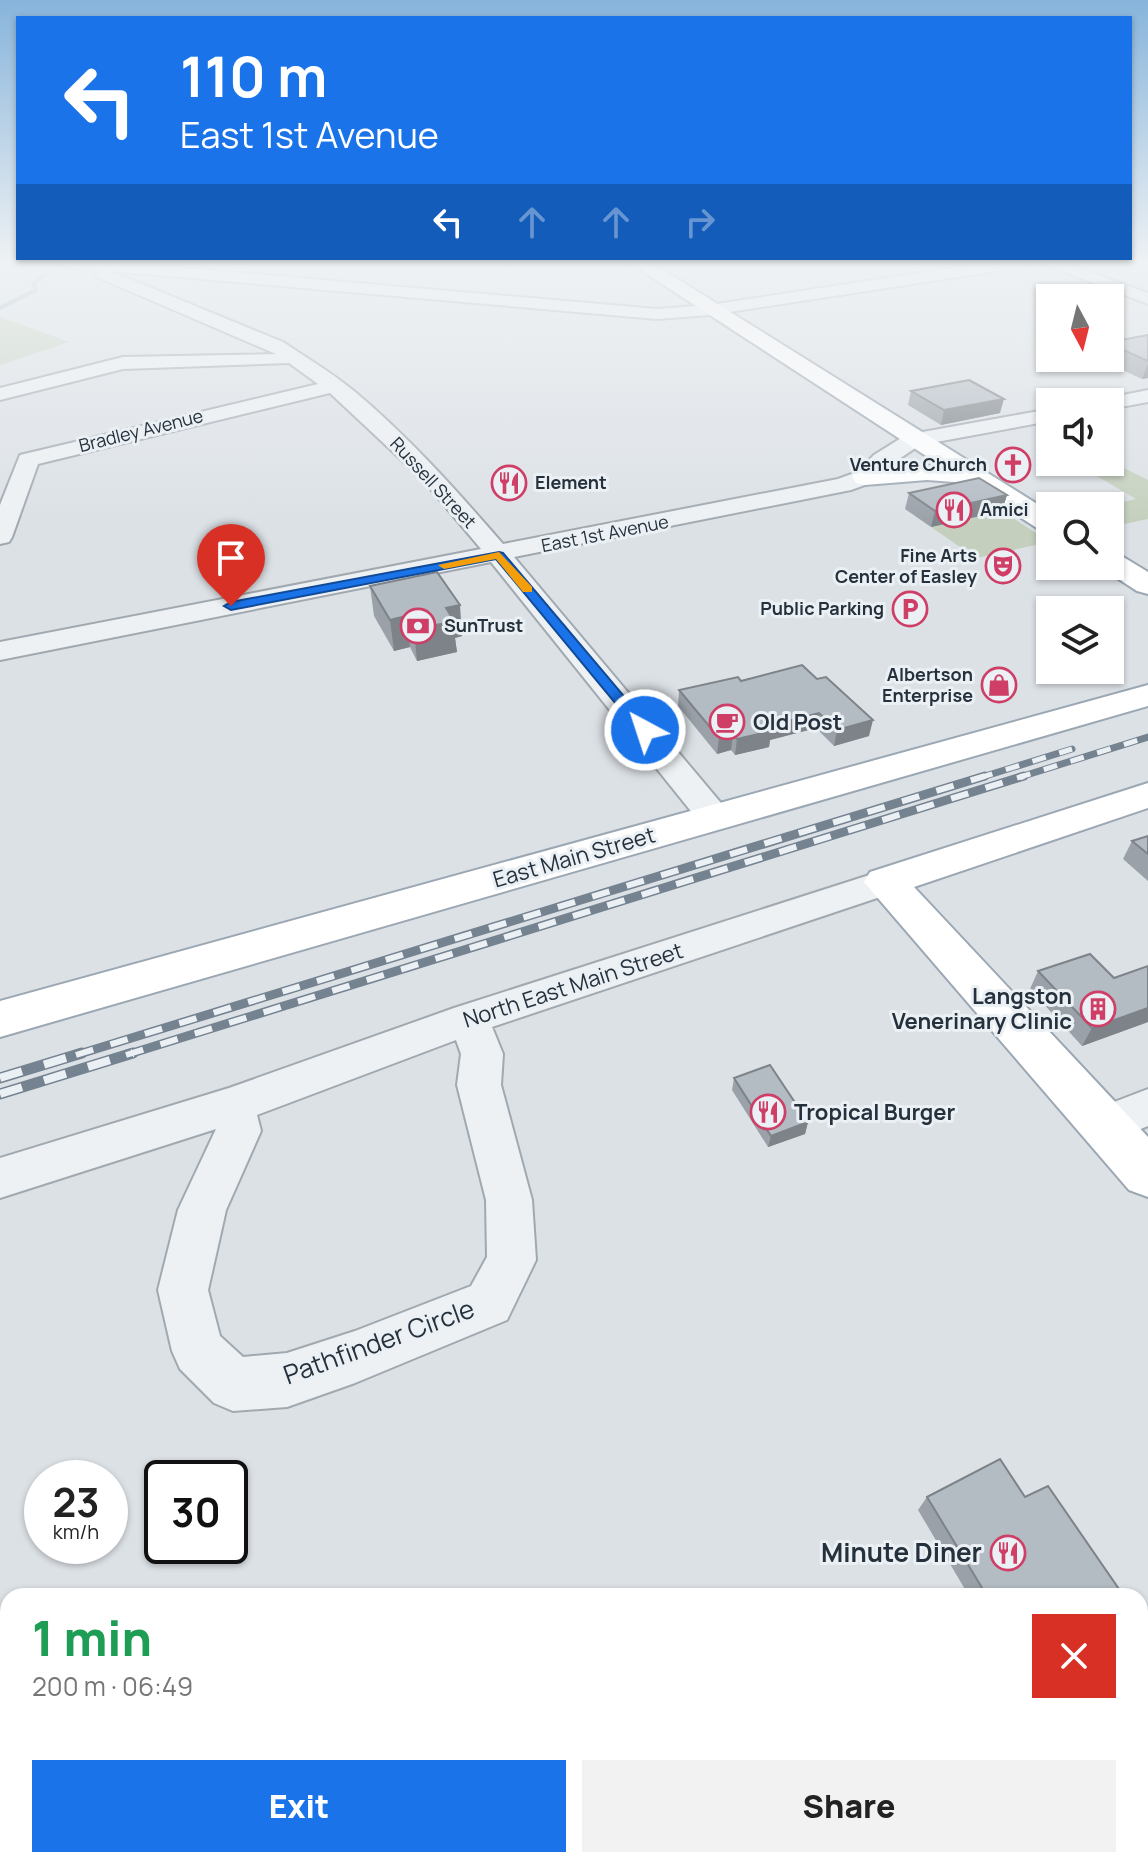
<!DOCTYPE html>
<html lang="en">
<head>
<meta charset="utf-8">
<style>
  body { margin:0; font-family:Manrope,sans-serif; background:#f2f2f2; color:#222; height:100vh; display:flex; flex-direction:column; font-size:30px; white-space:nowrap }
  * { box-sizing:border-box; margin:0 }
  p { font-size:26px; color:#767676 }
  .icon { flex:none; width:44px; height:44px; fill:none; stroke:currentColor; stroke-width:2; stroke-linecap:round; stroke-linejoin:round }
  .map { position:relative; flex:1; overflow:hidden }
  .sheet { position:absolute; left:0px; top:1588px; width:1148px; height:280px; display:flex; flex-direction:column; background:#fff; border-radius:24px 24px 0 0; box-shadow:0 2px 6px #0004 }
  .sheet>* { flex:none }
  .top-card { position:absolute; left:16px; top:16px; width:1116px; height:244px; border-radius:0px; box-shadow:0 2px 6px #0004; background:#1a73e8; color:#fff; overflow:hidden }
  .needle { width:52px; rotate:173deg }
  .fabs { position:absolute; left:1036px; top:284px; display:grid; gap:16px }
  .fabs a { display:grid; place-items:center; width:88px; height:88px; border-radius:0px; background:#fff; box-shadow:0 2px 6px #0004; font-size:40px }
  .speed { position:absolute; left:24px; top:1460px; display:flex; gap:16px; font-size:40px; font-weight:700; text-align:center }
  .speed>* { display:grid; place-content:center; width:104px; height:104px; border-radius:50%; background:#fff; box-shadow:0 2px 6px #0004; line-height:1 }
  .speed small { font-size:20px; font-weight:400 }
  .speed .limit { border:4px solid #111; border-radius:12px; background:#fff; color:#111 }
  .pin { position:absolute; display:grid; place-items:center; width:68px; height:68px; color:#fff; margin:-82px -34px; border-radius:50% 50% 50% 0; rotate:-45deg; box-shadow:0 0 8px #0007 }
  .pin .icon { rotate:45deg }
  .me { position:absolute; width:88px; margin:-44px; rotate:320deg; stroke-linejoin:round; filter:drop-shadow(0 0 6px #0008) }
  .turn { display:flex; align-items:center; gap:28px; height:168px; padding:0 32px; font-size:36px }
  .turn .icon { width:104px; height:104px; stroke-width:2.5 }
  .turn b { display:block; font-size:56px; line-height:68px }
  .lanes { display:flex; align-items:center; height:76px; padding:0 32px; background:#0003; justify-content:center; gap:40px; direction:ltr }
  .lanes .off { opacity:.35 }
  .round { display:grid; place-items:center; flex:none; width:84px; height:84px; border-radius:0px; background:#f2f2f2 }
  .summary { display:flex; align-items:center; justify-content:space-between; height:136px; padding:0 32px }
  h1 { font-size:48px; font-weight:800; line-height:60px; color:#1e9e55 }
  .primary-button { display:flex; gap:16px; margin-top:auto; padding:16px 32px }
  .primary-button a { flex:1; height:92px; border-radius:0px; background:#1a73e8; color:#fff; font-size:32px; font-weight:800; line-height:92px; text-align:center }
  .primary-button a+a { background:#f2f2f2; color:#222 }
  .map>svg:first-child { display:block }
</style>
</head>
<body>
<div class="map">
<svg width="1148" height="1868" viewBox="0 0 1148 1868">
  <rect width="100%" height="100%" fill="#dce1e6"/>
  <!-- green -->
  <path fill="#c4d0bd" d="M0,317l69,25 -69,23z
    M1110,461l38,19v39l-38,8v-21h-5l31,-7 -63,-37z
    M1002,511l48,31 -74,16 -45,-31z"/>
  <g fill="none" stroke-linecap="round" stroke-linejoin="round">
    <!-- stream -->
    <path stroke="#96b4c7" stroke-width="4" d="M0,308l36,-18 -3,-6 19,-15"/>
    <!-- minor casing -->
    <g stroke="#a1a9b0" stroke-width="4">
      <path id="minor" d="M62,263h65l530,46 53,-4 274,-42h40l-7,5 -307,47 -53,4 -547,-48 173,71c24,16 49,31 71,49 55,46 102,99 149,153l335,-65 19,-7 17,-17 32,-20 144,-26v12l-130,24 -30,20 -17,17 -22,8 -337,67 212,252 5,8 -5,8 -12,3 -12,-3 -211,-263 -491,98v-18l481,-93 -58,-69 -93,-87 -292,71 -26,73 -3,5 -9,2v-39l20,-50 298,-71 -29,-21 -166,6 -123,31v-12l123,-31 153,-3 -179,-77 -2,-3 4,-4 -30,-2z
        M1041,263h23l84,30v11z
        M1148,390v12l-38,7v-7h-9l2,-3z
        M885,870l13,3 5,9 -5,9 -406,136 11,27 -2,31 31,115 4,60 -29,60 -152,63 -68,24 -54,4 -19,-8 -34,-34 -8,-18 -14,-61 20,-80 38,-81 -216,69v-40l229,-70 225,-80zM456,1040l5,14 -4,31 29,115 1,57 -16,29 -116,45 -68,22 -44,4 -23,-21 -12,-46 18,-80 35,-79 -4,-16z
        M1148,1089v37l-44,18 -16,-6 -6,-13 6,-13z
        M1148,1690v65l-8,3v-65z
        M893,1860h78l-4,8h-78z"/>
    </g>
    <!-- major casing -->
    <g stroke="#9ba7b2" stroke-width="4">
      <path id="major" d="M630,263h22l398,249v20l-10,-2 -73,-47 -40,-3 -62,5 -9,-2 -4,-6 4,-6 9,-2 75,-4z
        M1110,552l10,3 28,17v22l-11,-3 -37,-24 10,-1z
        M1148,685v21l-1148,331v-36z
        M1148,783v25l-234,79 234,250v60l-19,-7 -265,-308 6,-10z"/>
    </g>
    <!-- minor -->
    <use href="#minor" fill="#eef1f4" fill-rule="evenodd"/>
    <!-- major -->
    <use href="#major" fill="#fff" fill-rule="evenodd"/>
    <!-- rail-far2 casing -->
    <g stroke="#758290" stroke-width="7">
      <path id="rail-far2" d="M979,778l93,-29
        M1017,778l131,-41"/>
    </g>
    <!-- rail-far1 casing -->
    <g stroke="#758290" stroke-width="9">
      <path id="rail-far1" d="M76,1055l909,-279
        M126,1055l898,-279"/>
    </g>
    <!-- rail casing -->
    <g stroke="#758290" stroke-width="11">
      <path id="rail" d="M0,1078l82,-25
        M0,1094l133,-41"/>
    </g>
    <!-- rail-far2 -->
    <use href="#rail-far2" stroke="#ebf0f4" stroke-width="5" stroke-dasharray="14" stroke-linecap="butt"/>
    <!-- rail-far1 -->
    <use href="#rail-far1" stroke="#ebf0f4" stroke-width="6" stroke-dasharray="18" stroke-linecap="butt"/>
    <!-- rail -->
    <use href="#rail" stroke="#ebf0f4" stroke-width="8" stroke-dasharray="23" stroke-linecap="butt"/>
  </g>
  <!-- wall -->
  <path fill="#9aa1a8" d="M1148,335v43l-6,1 -41,-19v-2h9v-16z
    M911,391l89,22 -59,12 -33,-20z
    M909,493l98,2 -5,16 -71,16 -26,-18z
    M370,586l92,50 -7,2 2,14 -40,9 -7,-14 -16,4 -20,-35z
    M802,665l67,71 -35,10 -18,-18 -46,12 -1,7 -34,8 -4,-5 -14,4 -39,-48 1,-16 62,-9z
    M1148,836v45l-25,-22 9,-18z
    M1148,966v56l-66,24 -52,-57 8,-18 76,7z
    M734,1078l74,44 -3,12 -37,13 -36,-57z
    M927,1497h98l96,95 -6,4h-146l-51,-86z"/>
  <!-- shaded-wall -->
  <path fill="#7d8388" d="M1148,363v15l-6,1z
    M1004,399l-4,14 -59,12 3,-15z
    M1007,495l-5,16 -71,16 4,-16z
    M460,605l2,31 -7,2 2,14 -40,9 -3,-31 32,-22z
    M406,616l4,31 -16,4 -4,-31z
    M819,713l-3,15 -46,12 -1,7 -34,8 2,-16 30,-13z
    M873,720l-4,16 -35,10 3,-16z
    M733,735l-2,15 -14,4 2,-16z
    M1148,1008v14l-66,24 10,-18z
    M808,1122l-3,12 -37,13 3,-11z"/>
  <!-- building -->
  <path fill="#b3bbc3" stroke="#7d8388" stroke-width="2" d="M1148,335v26l-38,-17v-2z
    M969,380l35,19 -60,11 -33,-19z
    M979,478l28,17 -72,16 -26,-18z
    M437,572l23,33 -14,3 8,13 -40,9 -8,-14 -16,4 -20,-34z
    M802,665l15,14 9,-2 47,43 -36,10 -18,-17 -52,13 5,5 -35,8 -4,-4 -14,3 -40,-48 59,-13 3,4z
    M1148,836v18l-16,-13z
    M1090,954l24,24 34,-12v42l-56,20 -54,-57z
    M770,1065l38,57 -37,14 -37,-58z
    M1000,1459l25,38 23,-11 73,106 -7,4h-127l-60,-99z"/>
  <!-- sky -->
  <linearGradient id="sky" x2="0" y2="1"><stop stop-color="#87b4db"/><stop offset="0.5" stop-color="#eff2f4"/><stop offset="1" stop-color="#eff2f4" stop-opacity="0"/></linearGradient>
  <rect width="1148" height="525" fill="url(#sky)"/>
  <!-- route -->
  <path fill="#1a73e8" stroke="#114b97" stroke-width="2" d="M499,552l4,1 147,174v6h-10l-144,-174 -265,51 -7,-4 7,-4z"/>
  <!-- slow -->
  <path fill="#f59e0b" d="M499,552l33,35v5h-9l-27,-33 -52,10 -6,-4z"/>
  <!-- icons -->
  <defs>
    <g id="church-ring" transform="scale(1.8)"><circle r="9.5" fill="#ebf0f4" stroke="#ce3e66" stroke-width="1.5"/><path d="M-1.2-6h2.4v3.5h3.3v2.4h-3.3V6h-2.4V-.1h-3.3v-2.4h3.3Z" fill="#ce3e66"/></g>
    <g id="restaurant-ring" transform="scale(1.8)"><circle r="9.5" fill="#ebf0f4" stroke="#ce3e66" stroke-width="1.5"/><path d="M-5-6h1v4h1v-4h1v4h1v-4h1v5L-1.5 .5V6h-2V.5L-5-1ZM5-6V6H3V1.5H1.5Q1.5-4 5-6Z" fill="#ce3e66"/></g>
    <g id="theatre-ring" transform="scale(1.8)"><circle r="9.5" fill="#ebf0f4" stroke="#ce3e66" stroke-width="1.5"/><path d="M-5-5.5Q0-4 5-5.5V0Q5 5 0 6Q-5 5-5 0ZM-3.3-2.5H-1v1.5H-3.3ZM1-2.5H3.3v1.5H1ZM-2.8 1Q0 5.5 2.8 1Z" fill="#ce3e66"/></g>
    <g id="parking-ring" transform="scale(1.8)"><circle r="9.5" fill="#ebf0f4" stroke="#ce3e66" stroke-width="1.5"/><path d="M-3.5-5.5H1a3.5 3.5 0 0 1 0 7H-1V5.5H-3.5ZM-1-3.4V-.6H.8a1.4 1.4 0 0 0 0-2.8Z" fill="#ce3e66"/></g>
    <g id="bank-ring" transform="scale(1.8)"><circle r="9.5" fill="#ebf0f4" stroke="#ce3e66" stroke-width="1.5"/><path d="M-6-4H6V4H-6ZM0-2.3a2.3 2.3 0 1 0 0 4.6a2.3 2.3 0 1 0 0-4.6Z" fill="#ce3e66"/></g>
    <g id="shop-ring" transform="scale(1.8)"><circle r="9.5" fill="#ebf0f4" stroke="#ce3e66" stroke-width="1.5"/><path d="M-5-2.5h2.3a2.7 3.5 0 0 1 5.4 0H5L5.5 6h-11ZM-1.5-2.5h3a1.5 2.3 0 0 0-3 0Z" fill="#ce3e66"/></g>
    <g id="cafe-ring" transform="scale(1.8)"><circle r="9.5" fill="#ebf0f4" stroke="#ce3e66" stroke-width="1.5"/><path d="M-5.5-4.5H6V0H3Q3 3.5 0 3.5H-2.5Q-5.5 3.5-5.5 0ZM3-3.2v2h1.7v-2ZM-6 4.5H4V6H-6Z" fill="#ce3e66"/></g>
    <g id="building-ring" transform="scale(1.8)"><circle r="9.5" fill="#ebf0f4" stroke="#ce3e66" stroke-width="1.5"/><path d="M-4-6H4V6H1V3H-1V6H-4ZM-2.5-4.3h1.7v1.8h-1.7ZM.8-4.3h1.7v1.8H.8ZM-2.5-1h1.7V.8h-1.7ZM.8-1h1.7V.8H.8Z" fill="#ce3e66"/></g>
  </defs>
  <g fill-rule="evenodd">
    <use href="#church-ring" x="1013" y="465"/>
    <use href="#restaurant-ring" x="509" y="483"/>
    <use href="#restaurant-ring" x="954" y="510"/>
    <use href="#theatre-ring" x="1003" y="566"/>
    <use href="#parking-ring" x="910" y="609"/>
    <use href="#bank-ring" x="418" y="626"/>
    <use href="#shop-ring" x="999" y="685"/>
    <use href="#cafe-ring" x="727" y="722"/>
    <use href="#building-ring" x="1098" y="1009"/>
    <use href="#restaurant-ring" x="768" y="1112"/>
    <use href="#restaurant-ring" x="1008" y="1553"/>
  </g>
  <g text-anchor="middle" stroke-width="6" stroke-linejoin="round" paint-order="stroke">
    <!-- far-street labels -->
    <g font-size="18" fill="#25313c" stroke="#ebf0f4">
      <text transform="translate(141 431) rotate(-14)" y="6">Bradley Avenue</text>
      <text transform="translate(433 483) rotate(47)" y="6">Russell Street</text>
      <text transform="translate(605 534) rotate(-11)" y="6">East 1st Avenue</text>
    </g>
    <!-- far-poi labels -->
    <g font-size="18" font-weight="bold" fill="#25313c" stroke="#ebf0f4" text-anchor="end">
      <text x="987" y="471">Venture Church</text>
      <text x="535" y="489" text-anchor="start">Element</text>
      <text x="980" y="516" text-anchor="start">Amici</text>
      <text x="977" y="562">Fine Arts<tspan x="977" dy="21">Center of Easley</tspan></text>
      <text x="884" y="615">Public Parking</text>
      <text x="444" y="632" text-anchor="start">SunTrust</text>
      <text x="973" y="681">Albertson<tspan x="973" dy="21">Enterprise</tspan></text>
    </g>
    <!-- poi labels -->
    <g font-size="22" font-weight="bold" fill="#25313c" stroke="#ebf0f4" text-anchor="start">
      <text x="753" y="730">Old Post</text>
      <text x="1072" y="1004" text-anchor="end">Langston<tspan x="1072" dy="25">Venerinary Clinic</tspan></text>
      <text x="794" y="1120">Tropical Burger</text>
    </g>
    <!-- street labels -->
    <g font-size="22" fill="#25313c" stroke="#ebf0f4">
      <text transform="translate(574 857) rotate(-16)" y="8">East Main Street</text>
      <text transform="translate(573 985) rotate(-18)" y="8">North East Main Street</text>
    </g>
    <!-- near-street labels -->
    <g font-size="26" fill="#25313c" stroke="#ebf0f4">
      <text transform="translate(379 1342) rotate(-20)" y="9">Pathfinder Circle</text>
    </g>
    <!-- near-poi labels -->
    <g font-size="26" font-weight="bold" fill="#25313c" stroke="#ebf0f4" text-anchor="end">
      <text x="982" y="1562">Minute Diner</text>
    </g>
  </g>
</svg>
<div class="fabs">
<a><svg class="needle" viewBox="-14 -14 28 28"><path d="M0-13l5 13h-10z" fill="#e53935"/><path d="M0 13l5-13h-10z" fill="#767676"/></svg></a>
<a><svg class="icon" aria-label="sound" viewBox="0 0 24 24"><path d="M4 9h4l5-4v14l-5-4H4zM17 9q2 3 0 6"/></svg></a>
<a><svg class="icon" aria-label="search" viewBox="0 0 24 24"><circle cx="10" cy="10" r="6"/><path d="M15 15l6 6"/></svg></a>
<a><svg class="icon" aria-label="layers" viewBox="0 0 24 24"><path d="M12 4l9 5-9 5-9-5zM3 14l9 5 9-5"/></svg></a>
</div>
<div class="speed"><div>23<small>km/h</small></div><div class="limit">30</div></div>
<div class="pin" style="left:231px;top:606px;background:#d93025"><svg class="icon" aria-label="arrive" viewBox="0 0 24 24"><path d="M6 21V4h12l-3 4 3 4H6"/></svg></div>
<svg class="me" style="left:645px;top:730px" viewBox="-20 -20 40 40"><circle r="17" fill="#1a73e8" stroke="#fff" stroke-width="3"/><path d="M0-11L8 9 0 5-8 9z" fill="#fff"/></svg>
<div class="top-card">
<div class="turn"><svg class="icon" aria-label="left" viewBox="0 0 24 24"><path d="M17 20v-9H6M10 6l-5 5 5 5"/></svg><div><b>110 m</b>East 1st Avenue</div></div>
<div class="lanes"><svg class="icon" aria-label="left" viewBox="0 0 24 24"><path d="M17 20v-9H6M10 6l-5 5 5 5"/></svg><svg class="icon off" aria-label="ahead" viewBox="0 0 24 24"><path d="M12 20V5M6 11l6-6 6 6"/></svg><svg class="icon off" aria-label="ahead" viewBox="0 0 24 24"><path d="M12 20V5M6 11l6-6 6 6"/></svg><svg class="icon off" aria-label="right" viewBox="0 0 24 24"><path d="M7 20v-9h11M14 6l5 5-5 5"/></svg></div>
</div>
<section class="sheet">
<div class="summary"><div><h1>1 min</h1><p>200 m · 06:49</p></div><a class="round" style="background:#d93025;color:#fff"><svg class="icon" aria-label="close" viewBox="0 0 24 24"><path d="M6 6l12 12M18 6L6 18"/></svg></a></div>
<div class="primary-button"><a>Exit</a><a>Share</a></div>
</section>
</div>
</body>
</html>
